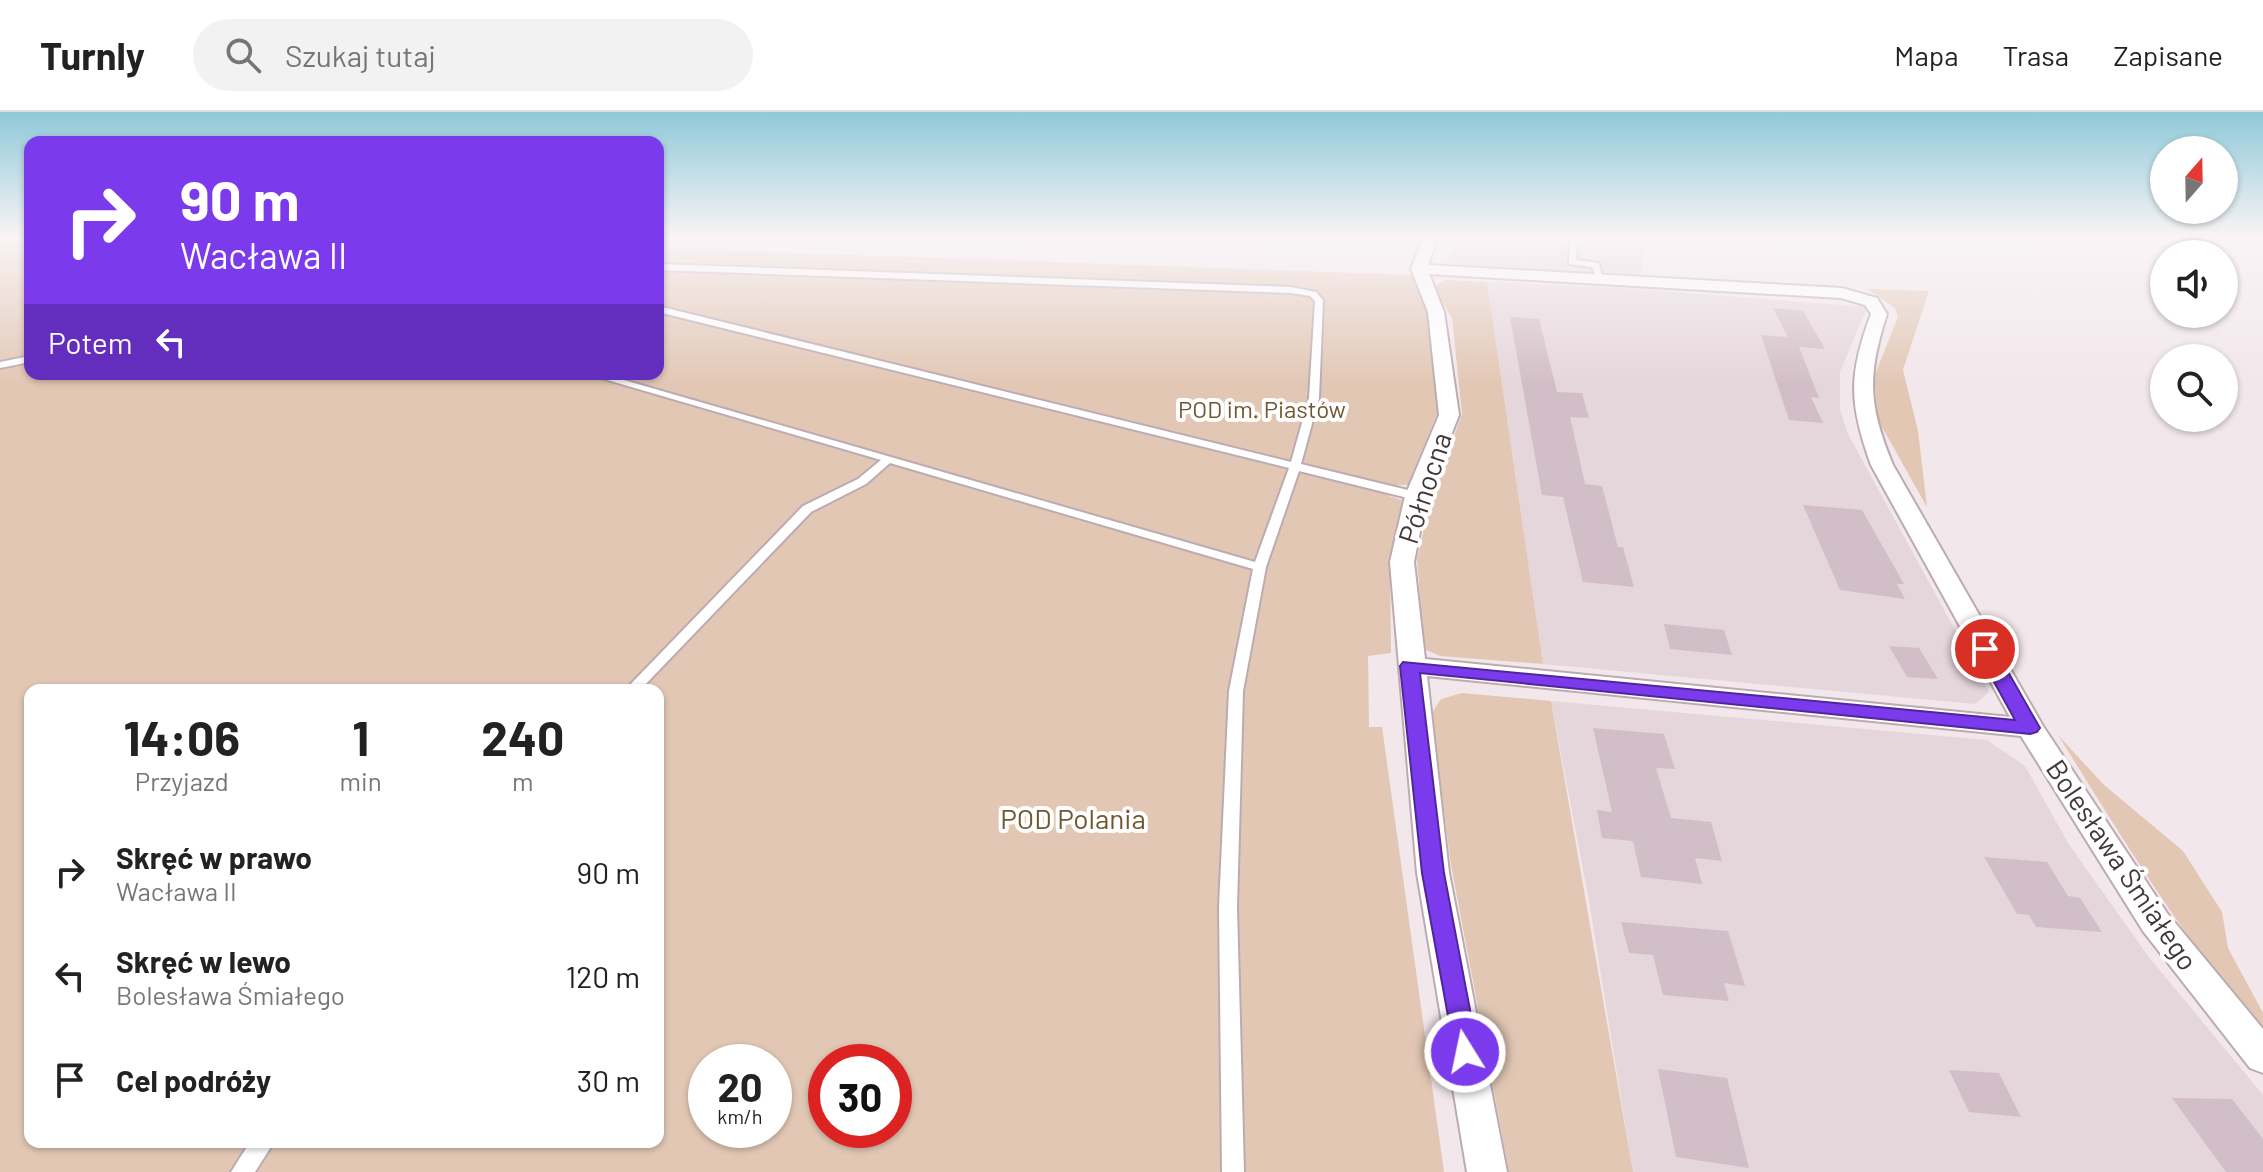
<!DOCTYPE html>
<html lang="pl">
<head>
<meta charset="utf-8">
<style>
  body { margin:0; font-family:Barlow,sans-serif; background:#f2f2f2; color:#222; height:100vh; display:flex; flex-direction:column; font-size:30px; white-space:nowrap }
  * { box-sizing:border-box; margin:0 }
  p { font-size:26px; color:#767676 }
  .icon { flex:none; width:44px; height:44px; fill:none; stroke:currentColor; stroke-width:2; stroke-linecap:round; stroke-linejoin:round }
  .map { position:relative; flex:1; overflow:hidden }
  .drawer { position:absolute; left:24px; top:572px; width:640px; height:464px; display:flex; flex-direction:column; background:#fff; border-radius:16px; box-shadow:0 2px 6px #0004 }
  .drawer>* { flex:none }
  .banner { position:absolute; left:24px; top:24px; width:640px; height:244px; border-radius:16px; box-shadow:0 2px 6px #0004; background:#7c3aed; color:#fff; overflow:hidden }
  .needle { width:52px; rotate:20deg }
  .fabs { position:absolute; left:2150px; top:24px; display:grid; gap:16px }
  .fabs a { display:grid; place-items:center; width:88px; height:88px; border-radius:50%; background:#fff; box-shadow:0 2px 6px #0004; font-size:40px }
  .speed { position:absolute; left:688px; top:932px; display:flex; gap:16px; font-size:40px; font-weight:700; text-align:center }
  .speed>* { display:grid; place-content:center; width:104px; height:104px; border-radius:50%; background:#fff; box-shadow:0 2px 6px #0004; line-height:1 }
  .speed small { font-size:20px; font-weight:400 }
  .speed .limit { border:12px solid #d22; background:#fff; color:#111 }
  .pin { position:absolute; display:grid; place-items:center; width:68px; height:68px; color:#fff; margin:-34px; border:4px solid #fff; border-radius:50%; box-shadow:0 2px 8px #0007 }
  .me { position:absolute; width:88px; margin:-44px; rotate:350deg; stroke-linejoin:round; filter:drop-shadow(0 0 6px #0008) }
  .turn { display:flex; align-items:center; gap:28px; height:168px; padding:0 24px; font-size:36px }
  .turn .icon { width:104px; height:104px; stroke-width:2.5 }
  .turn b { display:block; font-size:56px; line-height:68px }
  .then { display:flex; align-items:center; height:76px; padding:0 24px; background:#0003; gap:16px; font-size:30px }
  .eta { display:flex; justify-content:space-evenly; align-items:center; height:136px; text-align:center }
  .eta b { font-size:48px; font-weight:700; line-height:56px }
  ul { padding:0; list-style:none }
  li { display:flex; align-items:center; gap:24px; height:104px; padding:0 24px }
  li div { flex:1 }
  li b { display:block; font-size:30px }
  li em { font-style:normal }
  header { display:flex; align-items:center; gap:48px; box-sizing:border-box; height:112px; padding:0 40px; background:#fff; border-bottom:2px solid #e0e0e0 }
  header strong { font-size:38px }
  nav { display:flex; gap:44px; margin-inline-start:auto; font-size:28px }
  .search { width:560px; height:72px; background:#f2f2f2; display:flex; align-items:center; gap:20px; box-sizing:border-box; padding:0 28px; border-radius:44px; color:#767676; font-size:30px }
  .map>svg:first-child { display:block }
</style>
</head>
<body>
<header>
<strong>Turnly</strong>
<div class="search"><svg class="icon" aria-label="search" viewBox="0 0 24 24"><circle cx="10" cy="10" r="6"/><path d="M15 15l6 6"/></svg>Szukaj tutaj</div>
<nav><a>Mapa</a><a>Trasa</a><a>Zapisane</a></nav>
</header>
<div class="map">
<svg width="2263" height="1060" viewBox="0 0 2263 1060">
  <rect width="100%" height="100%" fill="#f2e7eb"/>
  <!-- residential -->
  <path fill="#e5d6db" d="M1456,124h186l-1,39 -195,-10z
    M1487,170l137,6 243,19 -27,65v38l8,24 141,258 -14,12 -432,-40z
    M1551,589l436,39 38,26 43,77 80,113 115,139v77h-630l-44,-271z"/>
  <!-- green -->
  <path fill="#e2c7b4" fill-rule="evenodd" d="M0,124h30v138h628v-126l755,27 17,41 8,76v19l-30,74h-17l-2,11 13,4 -12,64 1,89 -23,3 1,71h13l62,445h-1444zM30,578h628v452h-628zM706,950h68v68h-68zM826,950h68v68h-68z
    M1447,168l40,2 56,382 -103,-8 -16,-7 -7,-90 14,-60 31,-85 -10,-96 -17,-28 2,-6z
    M1867,177l62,2 -26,79 15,61 9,76 -49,-87 -4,-43 24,-60 -3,-9z
    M1462,581l89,8 82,471h-124l-58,-307 -20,-151 10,-15z
    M2058,623l45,49 80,67 39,61 6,36 35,65v18c-80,-91 -141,-194 -205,-296z"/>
  <!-- building -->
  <path fill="#d2bec6" d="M1773,196l30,3 22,38 -26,-2 20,51 -8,-1 12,26 -34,-3 -28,-85 27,2z
    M1510,205l29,2 18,73 25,1 7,25 -19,-1 15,67 17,2 16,61h5l11,40 -51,-5 -20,-85 -21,-2z
    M1803,393l59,5 42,74h-7l8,15 -65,-9z
    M1664,512l60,6 8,25 -62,-6z
    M1889,534l30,2 19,31 -31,-2z
    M1593,616l71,6 11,35 -19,-1 15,50 40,4 11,39 -27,-3 7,26 -61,-7 -8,-36 -31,-3 -5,-28 15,2z
    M1984,745l63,5 21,34 12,2 22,34 -66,-5 -7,-12 -12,-1z
    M1621,810l107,9 17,55 -21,-3 5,18 -66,-6 -10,-40 -24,-2z
    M1658,957l69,9 22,90 -73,-11z
    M1949,958l50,3 22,44 -52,-5z
    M2172,986l60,1 31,40v33h-37z"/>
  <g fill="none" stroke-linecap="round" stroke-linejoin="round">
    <!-- lane casing -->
    <g stroke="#bcabb1" stroke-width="4">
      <path id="lane" d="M1570,124h8l-2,24 23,3 3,15h-6l-4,-11 -23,-3z
        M658,152l633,23 25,5 7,8 -4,98 -18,66 119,29 2,3 -6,4 -117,-29 -33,96 -23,124 -6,216 7,265h-22l-3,-265 10,-216 24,-122 -363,-106 -24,21 -55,28 -171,178h-15l178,-184 55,-27 23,-19 -294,-86h16l652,188 34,-94 -631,-156v-6l633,156 18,-64 6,-97 -5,-5 -19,-3 -633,-23z
        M30,244v6l-30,6v-6z
        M250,1030h24l-19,30h-24z"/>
    </g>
    <!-- street casing -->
    <g stroke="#bcabb1" stroke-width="4">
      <path id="street" d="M1424,124h14l-10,29 414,23 35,10 10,16c-20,61 -19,91 6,151l150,261 124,187 96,116v44l-13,-5 -107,-137 -122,-195 -594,-60 22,197 58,299h-40l-50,-299 -27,-311 15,-66 34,-81 -11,-103 -17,-43zM1429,162l412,24 24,7 6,9c-23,61 -22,90 0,151l139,252 -585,-58 -11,-97 13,-66 32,-81 -15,-103z"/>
    </g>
    <!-- lane -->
    <use href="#lane" fill="#fff" fill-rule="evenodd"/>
    <!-- street -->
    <use href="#street" fill="#fff" fill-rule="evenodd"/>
  </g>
  <!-- sky -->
  <linearGradient id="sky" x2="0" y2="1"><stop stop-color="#8fc9d8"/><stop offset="0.46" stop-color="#f9f4f6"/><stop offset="1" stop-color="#f9f4f6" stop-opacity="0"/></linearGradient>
  <rect width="2263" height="272" fill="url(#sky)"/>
  <!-- route -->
  <path fill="#7c3aed" stroke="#51269a" stroke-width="2" d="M1985,531l10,6 45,79 -3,4 -7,2 -610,-61 24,200 34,179 -4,8 -9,3 -9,-3 -34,-187 -22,-207 3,-4 612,58 -39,-71z"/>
  <g text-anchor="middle" stroke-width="8" stroke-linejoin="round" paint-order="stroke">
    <!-- far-park labels -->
    <g font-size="24" fill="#705630" stroke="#fff">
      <text x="1262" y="306">POD im. Piastów</text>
    </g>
    <!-- street labels -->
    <g font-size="28" fill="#44373c" stroke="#fff">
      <text transform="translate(1425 376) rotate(-72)" y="10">Północna</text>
      <text transform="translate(2122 753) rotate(56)" y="10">Bolesława Śmiałego</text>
    </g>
    <!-- park labels -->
    <g font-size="28" fill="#705630" stroke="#fff">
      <text x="1073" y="717">POD Polania</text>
    </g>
  </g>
</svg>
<div class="fabs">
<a><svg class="needle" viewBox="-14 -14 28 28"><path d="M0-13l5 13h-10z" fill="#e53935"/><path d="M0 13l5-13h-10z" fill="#767676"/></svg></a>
<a><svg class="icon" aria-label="sound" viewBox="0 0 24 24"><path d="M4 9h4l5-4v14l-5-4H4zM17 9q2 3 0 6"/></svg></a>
<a><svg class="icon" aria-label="search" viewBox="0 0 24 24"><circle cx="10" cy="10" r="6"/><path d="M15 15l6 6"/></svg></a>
</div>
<div class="speed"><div>20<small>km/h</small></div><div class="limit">30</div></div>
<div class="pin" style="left:1985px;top:537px;background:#d93025"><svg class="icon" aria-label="arrive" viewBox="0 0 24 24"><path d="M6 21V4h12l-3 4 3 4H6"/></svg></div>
<svg class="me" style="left:1465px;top:940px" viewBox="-20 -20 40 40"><circle r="17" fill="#7c3aed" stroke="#fff" stroke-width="3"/><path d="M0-11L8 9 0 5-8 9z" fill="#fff"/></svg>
<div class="banner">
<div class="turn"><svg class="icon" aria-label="right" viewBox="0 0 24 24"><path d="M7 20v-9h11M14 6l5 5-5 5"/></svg><div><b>90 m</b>Wacława II</div></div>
<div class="then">Potem<svg class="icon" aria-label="left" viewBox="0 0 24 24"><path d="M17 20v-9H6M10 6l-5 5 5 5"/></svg></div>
</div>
<section class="drawer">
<div class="eta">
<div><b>14:06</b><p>Przyjazd</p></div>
<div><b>1</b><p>min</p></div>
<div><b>240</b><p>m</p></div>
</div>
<ul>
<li><svg class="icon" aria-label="right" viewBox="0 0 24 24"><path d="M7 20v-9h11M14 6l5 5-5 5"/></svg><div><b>Skręć w prawo</b><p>Wacława II</p></div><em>90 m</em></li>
<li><svg class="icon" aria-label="left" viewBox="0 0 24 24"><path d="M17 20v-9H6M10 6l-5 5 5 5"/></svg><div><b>Skręć w lewo</b><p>Bolesława Śmiałego</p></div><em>120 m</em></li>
<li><svg class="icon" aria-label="arrive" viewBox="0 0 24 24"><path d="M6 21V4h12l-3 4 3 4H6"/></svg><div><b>Cel podróży</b></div><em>30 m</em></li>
</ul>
</section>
</div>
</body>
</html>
